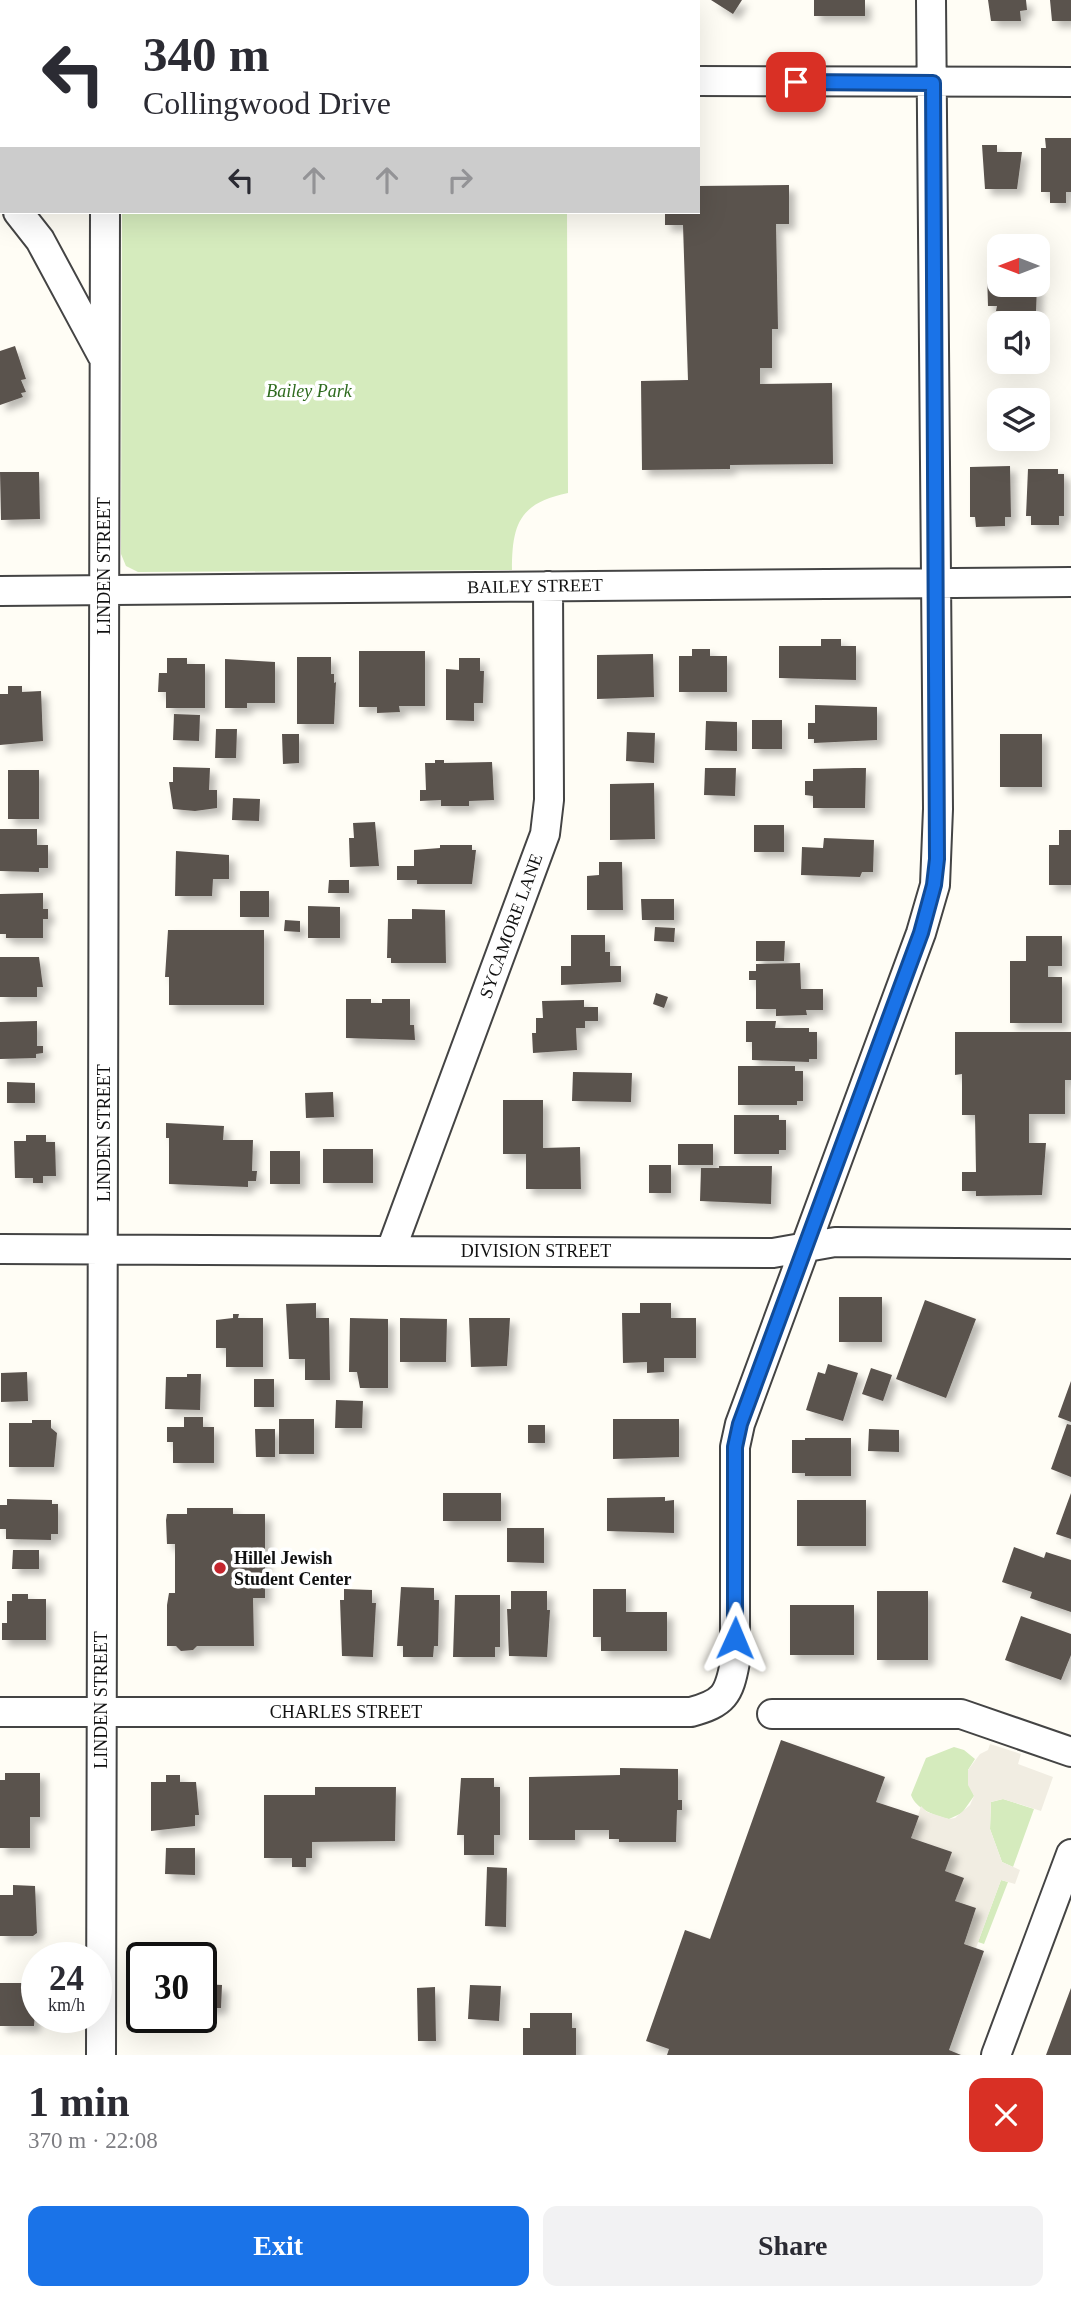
<!DOCTYPE html>
<html lang="en">
<head>
<meta charset="utf-8">
<style>
  body { margin:0; font-family:"Times New Roman",serif; background:#f2f2f3; color:#2b2b33; height:100vh; display:flex; flex-direction:column; font-size:26px; white-space:nowrap }
  * { box-sizing:border-box; margin:0 }
  p { font-size:23px; color:#7c7c81 }
  .icon { flex:none; width:38px; height:38px; fill:none; stroke:currentColor; stroke-width:2; stroke-linecap:round; stroke-linejoin:round }
  .map { position:relative; height:2055px; overflow:hidden }
  .drawer { display:flex; flex-direction:column; background:#fff; flex:1 }
  .drawer>* { flex:none }
  .guide { position:absolute; left:0px; top:0px; width:700px; height:214px; box-shadow:0 7px 28px #0002; background:#fff; color:#2b2b33; overflow:hidden }
  .needle { width:46px; rotate:270deg }
  .fabs { position:absolute; left:987px; top:234px; display:grid; gap:14px }
  .fabs a { display:grid; place-items:center; width:63px; height:63px; border-radius:14px; background:#fff; box-shadow:0 7px 28px #0002; font-size:35px }
  .speed { position:absolute; left:21px; top:1942px; display:flex; gap:14px; font-size:35px; font-weight:700; text-align:center }
  .speed>* { display:grid; place-content:center; width:91px; height:91px; border-radius:50%; background:#fff; box-shadow:0 7px 28px #0002; line-height:1 }
  .speed small { font-size:18px; font-weight:400 }
  .speed .limit { border:4px solid #111; border-radius:10px; background:#fff; color:#111 }
  .pin { position:absolute; display:grid; place-items:center; width:60px; height:60px; color:#fff; margin:-30px; border-radius:14px; box-shadow:0 4px 10px #0006 }
  .me { position:absolute; width:77px; margin:-38px; rotate:1deg; stroke-linejoin:round; filter:drop-shadow(0 0 5px #0008) }
  .turn { display:flex; align-items:center; gap:24px; height:147px; padding:0 28px; font-size:32px }
  .turn .icon { width:91px; height:91px; stroke-width:2.5 }
  .turn b { display:block; font-size:49px; line-height:60px }
  .lanes { display:flex; align-items:center; height:66px; padding:0 28px; background:#0003; justify-content:center; gap:35px; direction:ltr }
  .lanes .off { opacity:.35 }
  .round { display:grid; place-items:center; flex:none; width:74px; height:74px; border-radius:14px; background:#f2f2f3 }
  .head { display:flex; align-items:center; justify-content:space-between; height:119px; padding:0 28px }
  h1 { font-size:42px; font-weight:600; line-height:52px }
  .button { display:flex; gap:14px; margin-top:auto; padding:14px 28px }
  .button a { flex:1; height:80px; border-radius:14px; background:#1a73e8; color:#fff; font-size:28px; font-weight:600; line-height:80px; text-align:center }
  .button a+a { background:#f2f2f3; color:#2b2b33 }
  .map>svg:first-child { display:block }
</style>
</head>
<body>
<div class="map">
<svg width="1071" height="2055" viewBox="0 0 1071 2055">
  <defs>
    <filter id="shadow"><feDropShadow dx="6" dy="6" stdDeviation="3.5" flood-color="#0004"/></filter>
  </defs>
  <rect width="100%" height="100%" fill="#fffdf5"/>
  <!-- green -->
  <path fill="#d5ebbd" d="M122,212h445l1,281c-48,10 -56,30 -56,77l-374,2 -12,-6 -5,-12z
    M954,1747l10,3 11,9 -7,11 6,26 -12,17 -13,6c-14,-3 -33,-10 -38,-24l15,-37z
    M1003,1799l31,10 -21,58 -11,-5 -12,-33 1,-27z
    M1001,1880l7,2 -24,62 -6,-2z"/>
  <!-- plaza -->
  <path fill="#f1ede2" d="M990,1744l31,10 -3,10 35,13 -12,34 -38,-12 -12,3 -1,27 12,33 18,8 -5,14 -14,-4 -25,68 -12,-4 12,-36 -21,-7 8,-23 -18,-7 6,-19 -40,-14 10,-32 6,6 22,7 6,-1 15,-13 4,-9 -6,-11v-15l12,-16 8,-4z"/>
  <!-- building -->
  <path fill="#5a524d" filter="url(#shadow)" d="M711,0h31l-9,14z
    M814,0h51v16h-51z
    M988,0h38l1,10 -7,1 1,10h-30z
    M1050,0h21v21h-19z
    M1045,138h26v54h-5v11h-16v-11h-9v-44h5z
    M982,145h15v7h25l-5,37h-32z
    M789,185v39h-13l2,105h-6v39h-12v16l72,-1 1,81 -103,1v4l-88,1 -1,-89 47,-1 -5,-155h-18v-13h33v-26z
    M987,273h12v12h38l-1,27 -40,-1 1,-5h-9z
    M15,346l11,33 -5,1 5,12 -5,1 2,4 -23,8v-54z
    M1010,466l1,51h-6v9l-29,1 -1,-10h-5v-50z
    M1028,469h30v5h6v42h-5v9h-28v-9h-5z
    M0,472h39l1,47 -39,1z
    M821,639h20v7h15v34l-77,-2v-32h42z
    M692,649h18v7h17v36h-48v-36h13z
    M359,651h66v55h-26l1,6 -23,1v-6h-18z
    M653,654l1,43 -57,2v-44z
    M297,657h34v17h3v9l2,-1 -2,42h-37z
    M167,658h20v6h18v44h-39v-16h-8l1,-19h8z
    M459,658h21v13h4l-1,32h-9v18l-28,-1v-51l13,1z
    M225,659l50,3v41h-28v5h-22z
    M8,686h14v6l19,-1 2,50 -43,4v-51h8z
    M815,705l62,2v33l-63,3v-4h-6v-16h7z
    M174,714l26,1 -1,26 -26,-1z
    M752,720h30v29h-30z
    M706,721l31,1v29l-32,-1z
    M216,729h21l-1,29h-21z
    M627,732l28,1 -1,30 -28,-2z
    M282,734h17v29l-16,1z
    M1000,734h42v53h-42z
    M435,760h9v3l48,-1 2,38 -25,1v5h-28v-6l-21,1v-11h6l-1,-27h10z
    M173,767l37,1 -1,22h8v18l-22,3 -22,-2 -4,-27h4z
    M705,768h31l-1,28 -31,-1z
    M854,768h12l-1,40h-52v-12l-8,-1v-14h8v-12z
    M8,770h31v49h-31z
    M654,783l1,56 -45,1v-56z
    M233,798l27,1 -1,22 -27,-1z
    M375,822l4,44 -29,1 -1,-29h5l-1,-15z
    M754,825h30v27h-30z
    M0,829h37v16h11v23h-9v4l-39,-1z
    M1059,830h12v55h-22v-40h10z
    M824,838l50,2 -1,32h-11l-2,5 -59,-2 1,-28 21,1z
    M440,845h32v5h4l-4,34h-55v-4h-20v-14h17v-16l26,-2z
    M176,851l53,4v24h-16l-1,17h-37z
    M599,862h23l1,48h-36v-34l12,-1z
    M329,880h20v13h-21z
    M240,891h29v26h-29z
    M43,893v16h5v10h-5v19h-37v-4h-6v-40z
    M641,899h33v21h-32z
    M308,906l32,1v31h-32z
    M412,909l33,1 1,53h-55v-5h-4l1,-39h24z
    M285,920l15,1v11l-16,-1z
    M655,927l20,1 -1,14 -20,-1z
    M168,930h96v75h-95v-28h-4z
    M571,935h34v17h5v14h11v16l-60,3v-19h10z
    M1026,936h36v30h-14v11h14v46h-52v-62h16z
    M756,941h29l-1,20h-28z
    M0,957h39l4,30h-6v10h-37z
    M800,963l1,26h22v21h-17l1,5 -31,1v-7h-20v-29h-7v-9h7v-7z
    M656,993l12,4 -4,11 -11,-4z
    M346,999h25v4h11v-4h28v26h4l1,15 -69,-2z
    M584,1000v7h14v14h-13v7h-9l1,22 -44,3 -1,-20h4v-15h7l-1,-17z
    M37,1021v25h6v7l-7,1v4l-36,1v-37z
    M746,1021h30l-1,7h34v4h8v27h-8v3l-57,-2v-18h-6z
    M955,1032h116v48h-6v34h-36v29h17l-4,52 -66,1v-5h-14v-19h14l-1,-57h-13v-41l-7,1z
    M738,1066h57v5h8v30h-6v4h-59z
    M573,1072l59,1 -1,29 -59,-1z
    M7,1082l28,1v20h-28z
    M333,1092l1,25 -28,1 -1,-25z
    M503,1100h40v48l37,-1 1,42h-55v-35h-23z
    M734,1115h45v5h7v30h-7v4h-45z
    M166,1123l58,3 -1,14h30l-1,31h5l-1,10h-8v6l-79,-3v-46h-3z
    M26,1135h20v7h9l1,34h-13v7h-10v-5h-18l-1,-37h12z
    M678,1144h35v21h-35z
    M323,1149h50v34h-50z
    M270,1151h30v33h-30z
    M649,1165h22v28h-22z
    M719,1166h53l-1,38 -71,-3 1,-33h18z
    M839,1297h43v45h-43z
    M925,1300l51,19 -30,79 -50,-19z
    M316,1303v15h13l1,62h-25v-21h-16l-3,-55z
    M640,1303h31v15h25v40h-32v14l-17,1v-11l-24,1 -1,-50h18z
    M233,1314h6l-1,4h25v49h-37v-19h-10v-28l17,-2z
    M350,1318l38,1v69h-28l-3,-16h-8z
    M400,1318l47,1 -1,43h-46z
    M469,1318h41l-3,48 -36,1z
    M828,1364l30,9 -15,48 -37,-11 12,-38 7,2z
    M871,1368l21,7 -9,26 -21,-7z
    M27,1372l1,29 -27,1v-29z
    M187,1374h14l-1,36 -35,-1 1,-32h21z
    M254,1379h20v28h-20z
    M1071,1381v41l-13,-5z
    M336,1400l27,1 -1,27h-27z
    M184,1417h19v10h11v36h-41v-21h-6v-15h17z
    M279,1419h35v35h-35z
    M613,1419h66v38l-66,2z
    M32,1420h19v8l6,5 -3,34h-45v-44h23z
    M1067,1424l4,1v52l-20,-8z
    M528,1425h17v18h-17z
    M255,1429h20v28h-19z
    M869,1429l30,1v22l-31,-1z
    M805,1438h46v38h-46v-3h-13v-33h13z
    M443,1493h58v28h-58z
    M1071,1493v46l-15,-5z
    M665,1497v4l9,-1v33l-67,-2v-33z
    M7,1499l45,1v4h6v30h-7v6l-45,-1v-10h-6v-24h7z
    M797,1500h69v46h-69z
    M187,1508h46v6h32v84h-12l1,48h-57l-4,4 -12,1 -5,-5h-9v-41l2,-12h6v-49h-8l-1,-24 1,-6h20z
    M507,1528h37v35l-37,-1z
    M1014,1547l30,11 2,-6 25,8v52l-41,-14 2,-6 -30,-10z
    M13,1550h26v19h-27z
    M401,1587l33,1v12h5l-1,46h-4l-1,11h-30v-11h-6z
    M344,1589l28,1v13h4l-3,54 -31,-1 -2,-56h4z
    M593,1589h33v23h41v39h-66v-14h-8z
    M511,1591h36v19h3l-3,47 -38,-1 -2,-47h4z
    M877,1591h51v69h-51z
    M12,1594h16v5h18v41h-44v-17h5v-22h5z
    M455,1595h45v52h-5v10h-42z
    M790,1605h64v50h-64z
    M1021,1616l50,18v21l-10,25 -56,-20z
    M781,1740l104,37 -9,25 43,14 -8,22 41,14 -7,19 19,7 -9,23 21,7 -12,36 20,7 -35,99 12,5h-294l2,-6 -23,-8 39,-111 25,9z
    M620,1768l58,1v31h4v10h-5l-1,32h-57v-3h-10v-9h-34v10h-46v-63l91,-2z
    M5,1773h35v44h-10v31h-30v-68h5z
    M166,1775h14v7h16l3,33h-4v11l-44,5v-49h15z
    M461,1778h33v9h6v48h-6v20h-30v-20h-7z
    M315,1787h81l-1,54 -83,1v16h-6v9h-14v-9h-28v-63h51z
    M166,1848h29v27l-30,-1z
    M487,1867l20,1 -1,59 -21,-1z
    M13,1885l22,1 2,47 -4,3h-33v-41h13z
    M0,1983h33v5h4l-3,38h-34z
    M201,1984l21,1 -1,23h-16l-1,13 -49,-1 46,-2z
    M470,1985l31,1 -2,35 -31,-2z
    M435,1987l1,54h-18l-1,-53z
    M1071,1988v67h-25z
    M530,2013h42v15h4v27h-53v-27h7z"/>
  <g fill="none" stroke-linecap="round" stroke-linejoin="round">
    <!-- street casing -->
    <g stroke="#444" stroke-width="32">
      <path id="street" d="M103,0v2
        M601,0l1,2
        M559,2l1,-2
        M698,81l373,1
        M0,98h2
        M0,188l2,2
        M18,212l22,28 62,115
        M0,591l1071,-9
        M0,1249l773,4 62,-11 236,2
        M391,1250l154,-416 4,-34 -1,-214
        M0,1712h691c33,-9 38,-17 44,-50v-215l5,-23 181,-491 14,-48 3,-76 -7,-809
        M772,1714h189l110,38
        M101,2055l4,-1843
        M996,2055l75,-201"/>
    </g>
    <!-- street -->
    <use href="#street" stroke="#fff" stroke-width="28"/>
  </g>
  <g fill="none" stroke-linecap="round" stroke-linejoin="round">
    <!-- route casing -->
    <g stroke="#114b97" stroke-width="18">
      <path id="route" d="M735,1638v-191l5,-23 181,-491 13,-48 3,-26 -4,-776 -137,-1"/>
    </g>
    <!-- route -->
    <use href="#route" stroke="#1a73e8" stroke-width="12"/>
  </g>
  <!-- markers -->
  <circle fill="#c4262e" stroke="#fff" stroke-width="2.5" cx="220" cy="1568" r="7"/>
  <g text-anchor="middle" stroke-width="7" stroke-linejoin="round" paint-order="stroke">
    <!-- park labels -->
    <g font-size="18" font-style="italic" fill="#2f6b1f" stroke="#fff">
      <text x="309" y="397">Bailey Park</text>
    </g>
    <!-- street labels -->
    <g font-size="18" fill="#111" stroke="#fff">
      <text transform="translate(104 566) rotate(-90)" y="6">LINDEN STREET</text>
      <text transform="translate(535 586) rotate(-1)" y="6">BAILEY STREET</text>
      <text transform="translate(511 926) rotate(-70)" y="6">SYCAMORE LANE</text>
      <text transform="translate(104 1133) rotate(-90)" y="6">LINDEN STREET</text>
      <text x="536" y="1257">DIVISION STREET</text>
      <text transform="translate(101 1700) rotate(-90)" y="6">LINDEN STREET</text>
      <text x="346" y="1718">CHARLES STREET</text>
    </g>
    <!-- poi labels -->
    <g font-size="18" font-weight="bold" fill="#111" stroke="#fff" text-anchor="start">
      <text x="234" y="1564">Hillel Jewish<tspan x="234" dy="21">Student Center</tspan></text>
    </g>
  </g>
</svg>
<div class="fabs">
<a><svg class="needle" viewBox="-14 -14 28 28"><path d="M0-13l5 13h-10z" fill="#e53935"/><path d="M0 13l5-13h-10z" fill="#7c7c81"/></svg></a>
<a><svg class="icon" aria-label="sound" viewBox="0 0 24 24"><path d="M4 9h4l5-4v14l-5-4H4zM17 9q2 3 0 6"/></svg></a>
<a><svg class="icon" aria-label="layers" viewBox="0 0 24 24"><path d="M12 4l9 5-9 5-9-5zM3 14l9 5 9-5"/></svg></a>
</div>
<div class="speed"><div>24<small>km/h</small></div><div class="limit">30</div></div>
<div class="pin" style="left:796px;top:82px;background:#d93025"><svg class="icon" aria-label="arrive" viewBox="0 0 24 24"><path d="M6 21V4h12l-3 4 3 4H6"/></svg></div>
<svg class="me" style="left:735px;top:1638px" viewBox="-20 -20 40 40"><path d="M0-17L14 15 0 8-14 15z" fill="#1a73e8" stroke="#fff" stroke-width="4"/></svg>
<div class="guide">
<div class="turn"><svg class="icon" aria-label="left" viewBox="0 0 24 24"><path d="M17 20v-9H6M10 6l-5 5 5 5"/></svg><div><b>340 m</b>Collingwood Drive</div></div>
<div class="lanes"><svg class="icon" aria-label="left" viewBox="0 0 24 24"><path d="M17 20v-9H6M10 6l-5 5 5 5"/></svg><svg class="icon off" aria-label="ahead" viewBox="0 0 24 24"><path d="M12 20V5M6 11l6-6 6 6"/></svg><svg class="icon off" aria-label="ahead" viewBox="0 0 24 24"><path d="M12 20V5M6 11l6-6 6 6"/></svg><svg class="icon off" aria-label="right" viewBox="0 0 24 24"><path d="M7 20v-9h11M14 6l5 5-5 5"/></svg></div>
</div>
</div>
<section class="drawer">
<div class="head"><div><h1>1 min</h1><p>370 m · 22:08</p></div><a class="round" style="background:#d93025;color:#fff"><svg class="icon" aria-label="close" viewBox="0 0 24 24"><path d="M6 6l12 12M18 6L6 18"/></svg></a></div>
<div class="button"><a>Exit</a><a>Share</a></div>
</section>
</body>
</html>
